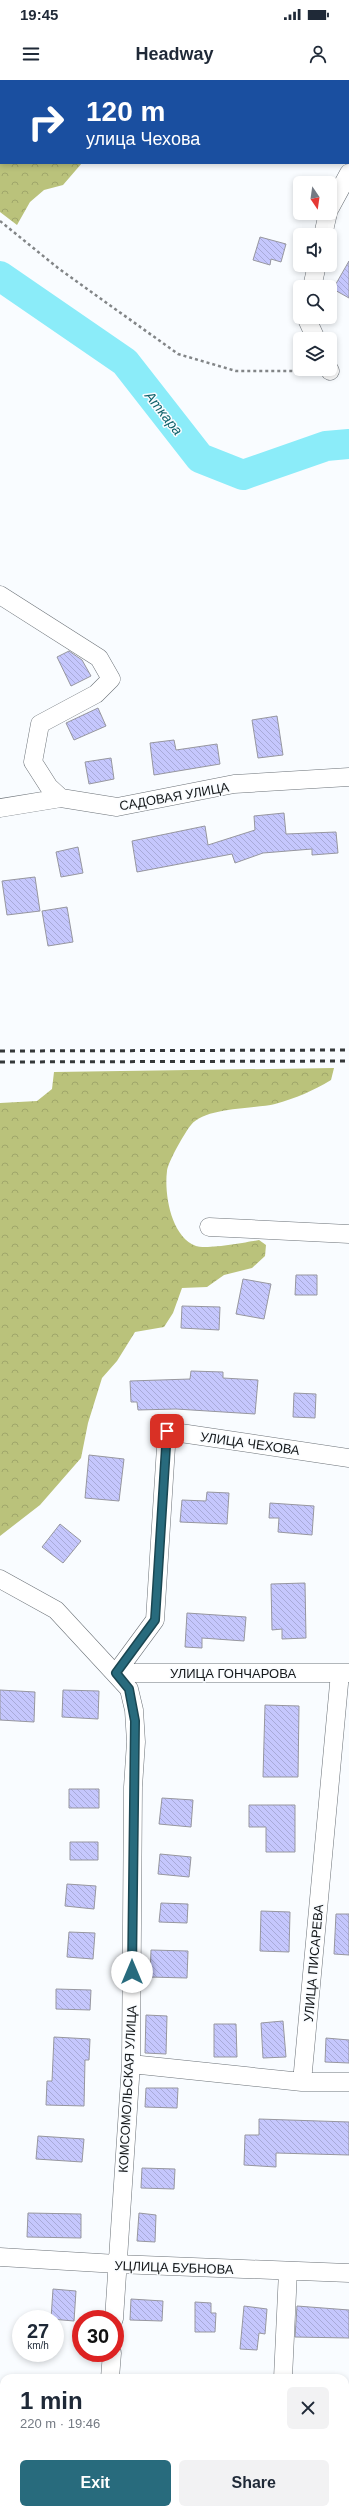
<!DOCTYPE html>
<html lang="en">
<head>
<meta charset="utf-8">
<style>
  body { margin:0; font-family:Arial,sans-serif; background:#f2f2f3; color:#1f2937; height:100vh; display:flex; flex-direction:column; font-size:15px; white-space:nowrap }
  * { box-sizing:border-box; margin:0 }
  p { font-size:13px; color:#747a83 }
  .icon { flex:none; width:22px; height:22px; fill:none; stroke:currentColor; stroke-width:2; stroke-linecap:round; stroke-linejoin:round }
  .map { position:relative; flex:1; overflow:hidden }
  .sheet { position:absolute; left:0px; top:2294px; width:349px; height:140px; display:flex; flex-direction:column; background:#fff; border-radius:12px 12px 0 0; box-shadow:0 2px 6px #0003 }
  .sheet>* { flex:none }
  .hud { position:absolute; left:0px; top:0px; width:349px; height:84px; box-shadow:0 2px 6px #0003; background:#1a4fa0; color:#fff; overflow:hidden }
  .needle { width:26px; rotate:167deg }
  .controls { position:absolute; left:293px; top:96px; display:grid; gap:8px }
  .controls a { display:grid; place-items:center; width:44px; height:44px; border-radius:6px; background:#fff; box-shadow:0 2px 6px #0003; font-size:20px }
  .speed { position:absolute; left:12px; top:2230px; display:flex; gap:8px; font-size:20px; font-weight:700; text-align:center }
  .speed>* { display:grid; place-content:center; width:52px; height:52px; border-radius:50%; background:#fff; box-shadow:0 2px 6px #0003; line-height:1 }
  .speed small { font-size:10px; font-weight:400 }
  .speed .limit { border:6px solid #d22; background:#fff; color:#111 }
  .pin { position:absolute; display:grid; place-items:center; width:34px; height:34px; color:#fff; margin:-17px; border-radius:8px; box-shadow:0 2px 6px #0006 }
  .me { position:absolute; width:44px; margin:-22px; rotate:0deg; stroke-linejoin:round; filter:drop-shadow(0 0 3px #0008) }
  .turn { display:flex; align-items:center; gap:14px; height:84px; padding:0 20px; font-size:18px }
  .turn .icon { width:52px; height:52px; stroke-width:2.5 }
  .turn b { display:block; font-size:28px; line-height:34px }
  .round { display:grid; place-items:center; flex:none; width:42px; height:42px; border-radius:6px; background:#f2f2f3 }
  .overview { display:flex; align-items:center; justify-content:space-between; height:68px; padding:0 20px }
  h1 { font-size:24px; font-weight:800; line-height:30px }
  .button { display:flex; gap:8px; margin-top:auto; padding:8px 20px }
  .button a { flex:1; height:46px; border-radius:6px; background:#286b7d; color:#fff; font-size:16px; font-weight:800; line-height:46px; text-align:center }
  .button a+a { background:#f2f2f3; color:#1f2937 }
  .status { display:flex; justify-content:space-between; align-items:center; height:28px; padding:0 20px; background:#fff; direction:ltr }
  .status svg { height:11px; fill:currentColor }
  header { display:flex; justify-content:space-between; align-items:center; height:52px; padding:0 20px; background:#fff; font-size:18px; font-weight:800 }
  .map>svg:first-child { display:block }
</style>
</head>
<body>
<div class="status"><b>19:45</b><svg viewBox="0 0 49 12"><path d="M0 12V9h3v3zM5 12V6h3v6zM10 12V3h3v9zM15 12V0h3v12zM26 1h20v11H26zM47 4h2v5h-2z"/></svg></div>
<header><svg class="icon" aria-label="menu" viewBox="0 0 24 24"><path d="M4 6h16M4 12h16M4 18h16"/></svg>Headway<svg class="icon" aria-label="person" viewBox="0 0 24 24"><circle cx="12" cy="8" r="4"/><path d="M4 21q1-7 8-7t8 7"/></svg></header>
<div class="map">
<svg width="349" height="2434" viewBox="0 0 349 2434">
  <defs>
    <pattern id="forest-crowns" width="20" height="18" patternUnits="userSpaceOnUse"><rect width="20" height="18" fill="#bac27b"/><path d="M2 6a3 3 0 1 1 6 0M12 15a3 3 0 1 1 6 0" fill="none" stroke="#9fa66a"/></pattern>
    <pattern id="building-back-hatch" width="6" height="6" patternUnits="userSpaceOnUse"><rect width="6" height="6" fill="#c5c7fd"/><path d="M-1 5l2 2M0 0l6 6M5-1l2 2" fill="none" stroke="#a8aad8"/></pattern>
  </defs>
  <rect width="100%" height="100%" fill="#f9fcff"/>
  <!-- forest -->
  <path fill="url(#forest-crowns)" d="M0,0h102l-101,1v82h81l-19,22 -19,5 -14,12 -13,23 -17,-13z
    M334,988l-3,12c-18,11 -35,18 -56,24 -21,5 -70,3 -84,21 -6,7 -23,37 -24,46 -3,23 4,66 29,75 10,4 52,-4 63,-6l7,5 -1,11 -13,12 -28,7 -17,12 -25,1 -9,25 -9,14 -29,5 -18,29 -15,17 -14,45 -7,35 -41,47 -40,31v-433l37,-2 15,-12 2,-17z"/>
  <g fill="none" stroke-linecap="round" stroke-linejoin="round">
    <!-- river -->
    <path stroke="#8becf9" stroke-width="30" d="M0,196l125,86 75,96 43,17 83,-29 23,-2"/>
  </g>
  <!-- building -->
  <path fill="url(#building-back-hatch)" stroke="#97979f" d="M260,157l26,7 -5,18 -10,-3 -1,6 -17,-5z
    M349,181v37l-16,-9z
    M69,571l13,9 9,16 -20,10 -14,-29z
    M98,628l8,18 -32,14 -8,-17z
    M277,636l6,39 -25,3 -6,-38z
    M174,660l2,10 41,-6 3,20 -66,11 -4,-32z
    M111,678l3,21 -25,5 -4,-22z
    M284,733l2,21 50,-2 2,21 -26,2v-6l-49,4 -28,10 -3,-9 -95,18 -5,-31 73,-15 3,19 47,-15 -1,-14z
    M78,767l5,26 -22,4 -5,-25z
    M35,797l5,34 -33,4 -5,-34z
    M67,827l6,35 -25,4 -6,-35z
    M296,1195h21v20h-22z
    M243,1199l28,5 -7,35 -28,-5z
    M182,1226l38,1 -1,23 -38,-2z
    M191,1291l32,1v6l35,2 -3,34 -79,-5 -38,1 -1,-8h-6l-1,-21 60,-2z
    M294,1313l22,1 -1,24 -22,-1z
    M89,1375l35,4 -5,42 -34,-3z
    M207,1412l22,1 -2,31 -47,-2 2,-22 24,1z
    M270,1423l44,3 -2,29 -34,-3 1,-14h-10z
    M60,1444l21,17 -18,22 -21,-16z
    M305,1503l1,55 -24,1v-10l-10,1 -1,-46z
    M187,1533l59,4 -2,24 -42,-3v10l-17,-1z
    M0,1610l35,2 -1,30 -34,-2z
    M63,1610l36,1 -1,28 -36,-2z
    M265,1625l34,1 -1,71h-35z
    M69,1709h30v19h-30z
    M162,1718l31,2 -2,27 -32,-3z
    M249,1725h46v47h-29v-25h-17z
    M70,1762h28v18h-28z
    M160,1774l31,3 -2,20 -31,-3z
    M67,1804l29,2 -2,23 -29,-3z
    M161,1823l27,1 -1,19 -28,-1z
    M261,1831l29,1 -1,40 -29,-1z
    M336,1834h13v41l-15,-1z
    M69,1852l26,1 -2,26 -26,-2z
    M151,1870l37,1 -1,27 -37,-1z
    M56,1909l35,1 -1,20 -34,-1z
    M146,1935l21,1 -1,38 -21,-1z
    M283,1941l3,36 -23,1 -2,-35z
    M214,1944h22l1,33h-23z
    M54,1957l36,2 -1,21h-4l-1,46 -38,-1 1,-24h5z
    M326,1958l23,2v23l-24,-1z
    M146,2008h32l-1,20 -32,-1z
    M259,2039l90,3v33l-73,-2v14l-32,-2 1,-30h14z
    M38,2056l46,3 -2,23 -46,-3z
    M142,2088l33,1 -1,20 -33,-1z
    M28,2133l53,1v24l-54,-1z
    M139,2133l17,2 -1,27 -18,-1z
    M53,2209l23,2 -2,30 -23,-2z
    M131,2219l32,2 -1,20 -32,-1z
    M195,2222l16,1v10h5l-1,19h-20z
    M244,2226l23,3 -2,25 -6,-1 -2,17 -17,-1z
    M297,2226l52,4v28l-54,-1z"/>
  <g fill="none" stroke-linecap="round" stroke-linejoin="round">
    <!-- street casing -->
    <g stroke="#6c7278" stroke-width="19">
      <path id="street" d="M278,0l2,1
        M348,39l1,1
        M330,128l19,-35
        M323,155l5,-22
        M312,207l5,-22
        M306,237l10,22
        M329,289l1,2
        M0,515l99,63 12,21 -15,15 -56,30 -7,38 16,25 12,11
        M0,728l61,-10 56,9 117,-23 115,-7
        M209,1147l140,7
        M0,1499l56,31 73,79 5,21 2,32 -3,45 -2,277 -17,255
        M116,1593l39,-53 12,-189 182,27
        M116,1593h233
        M131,1984l171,18 38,-409
        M302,2002h47
        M0,2177l117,7 232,9
        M110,2298l2,-25
        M283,2298l5,-107
        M0,2394h4
        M345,2415l4,1
        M104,2434v-4
        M278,2434v-4"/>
    </g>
    <!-- path -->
    <path stroke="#828587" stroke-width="2.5" stroke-dasharray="3 3" stroke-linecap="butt" d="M0,141l58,47 120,86 58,17h78"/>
    <!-- street -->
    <use href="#street" stroke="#fff" stroke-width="18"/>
    <!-- rail -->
    <path stroke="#35383a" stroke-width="3" stroke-dasharray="5 5" stroke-linecap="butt" d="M0,971l349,-1
      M0,982l349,-1"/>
  </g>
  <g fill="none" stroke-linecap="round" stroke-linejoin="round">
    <!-- route casing -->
    <g stroke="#1a4651" stroke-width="10">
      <path id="route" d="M132,1892l3,-251 -6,-32 -13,-16 39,-53 12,-189"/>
    </g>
    <!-- route -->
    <use href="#route" stroke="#286b7d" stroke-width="7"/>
  </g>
  <g text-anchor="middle" stroke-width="3" stroke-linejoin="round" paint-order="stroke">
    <!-- street labels -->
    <g font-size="13" fill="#15181a" stroke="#f9fcff">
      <text transform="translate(174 716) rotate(-10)" y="5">САДОВАЯ УЛИЦА</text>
      <text transform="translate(250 1363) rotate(8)" y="5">УЛИЦА ЧЕХОВА</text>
      <text x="233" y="1598">УЛИЦА ГОНЧАРОВА</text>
      <text transform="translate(313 1883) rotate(-85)" y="5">УЛИЦА ПИСАРЕВА</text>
      <text transform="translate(127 2009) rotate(-87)" y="5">КОМСОМОЛЬСКАЯ УЛИЦА</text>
      <text transform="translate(174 2187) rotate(2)" y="5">УЦЛИЦА БУБНОВА</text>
    </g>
    <!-- water labels -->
    <g font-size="14" font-style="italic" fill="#0f626b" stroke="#f9fcff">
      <text transform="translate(164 333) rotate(52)" y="5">Аткара</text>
    </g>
  </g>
</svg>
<div class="controls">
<a><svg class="needle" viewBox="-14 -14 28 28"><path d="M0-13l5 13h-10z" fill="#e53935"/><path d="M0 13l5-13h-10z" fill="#747a83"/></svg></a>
<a><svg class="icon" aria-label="sound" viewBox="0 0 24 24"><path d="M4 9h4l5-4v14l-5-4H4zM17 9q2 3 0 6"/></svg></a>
<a><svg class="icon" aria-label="search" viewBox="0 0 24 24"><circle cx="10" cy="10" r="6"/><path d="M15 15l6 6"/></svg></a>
<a><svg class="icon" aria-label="layers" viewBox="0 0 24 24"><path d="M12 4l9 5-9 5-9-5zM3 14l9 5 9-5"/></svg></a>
</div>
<div class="speed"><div>27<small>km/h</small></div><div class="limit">30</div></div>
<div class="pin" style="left:167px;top:1351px;background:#d93025"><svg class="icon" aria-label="arrive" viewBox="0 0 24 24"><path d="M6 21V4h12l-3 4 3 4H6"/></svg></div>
<svg class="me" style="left:132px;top:1892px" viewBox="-20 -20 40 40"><circle r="19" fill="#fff"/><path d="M0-13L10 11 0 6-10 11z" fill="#286b7d"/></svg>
<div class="hud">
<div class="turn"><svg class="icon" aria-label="right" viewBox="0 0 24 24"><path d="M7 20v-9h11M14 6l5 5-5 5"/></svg><div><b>120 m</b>улица Чехова</div></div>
</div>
<section class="sheet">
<div class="overview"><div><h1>1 min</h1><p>220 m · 19:46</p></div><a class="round"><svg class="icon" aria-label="close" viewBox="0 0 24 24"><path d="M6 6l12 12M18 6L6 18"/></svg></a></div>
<div class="button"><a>Exit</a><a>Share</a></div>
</section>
</div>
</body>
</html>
